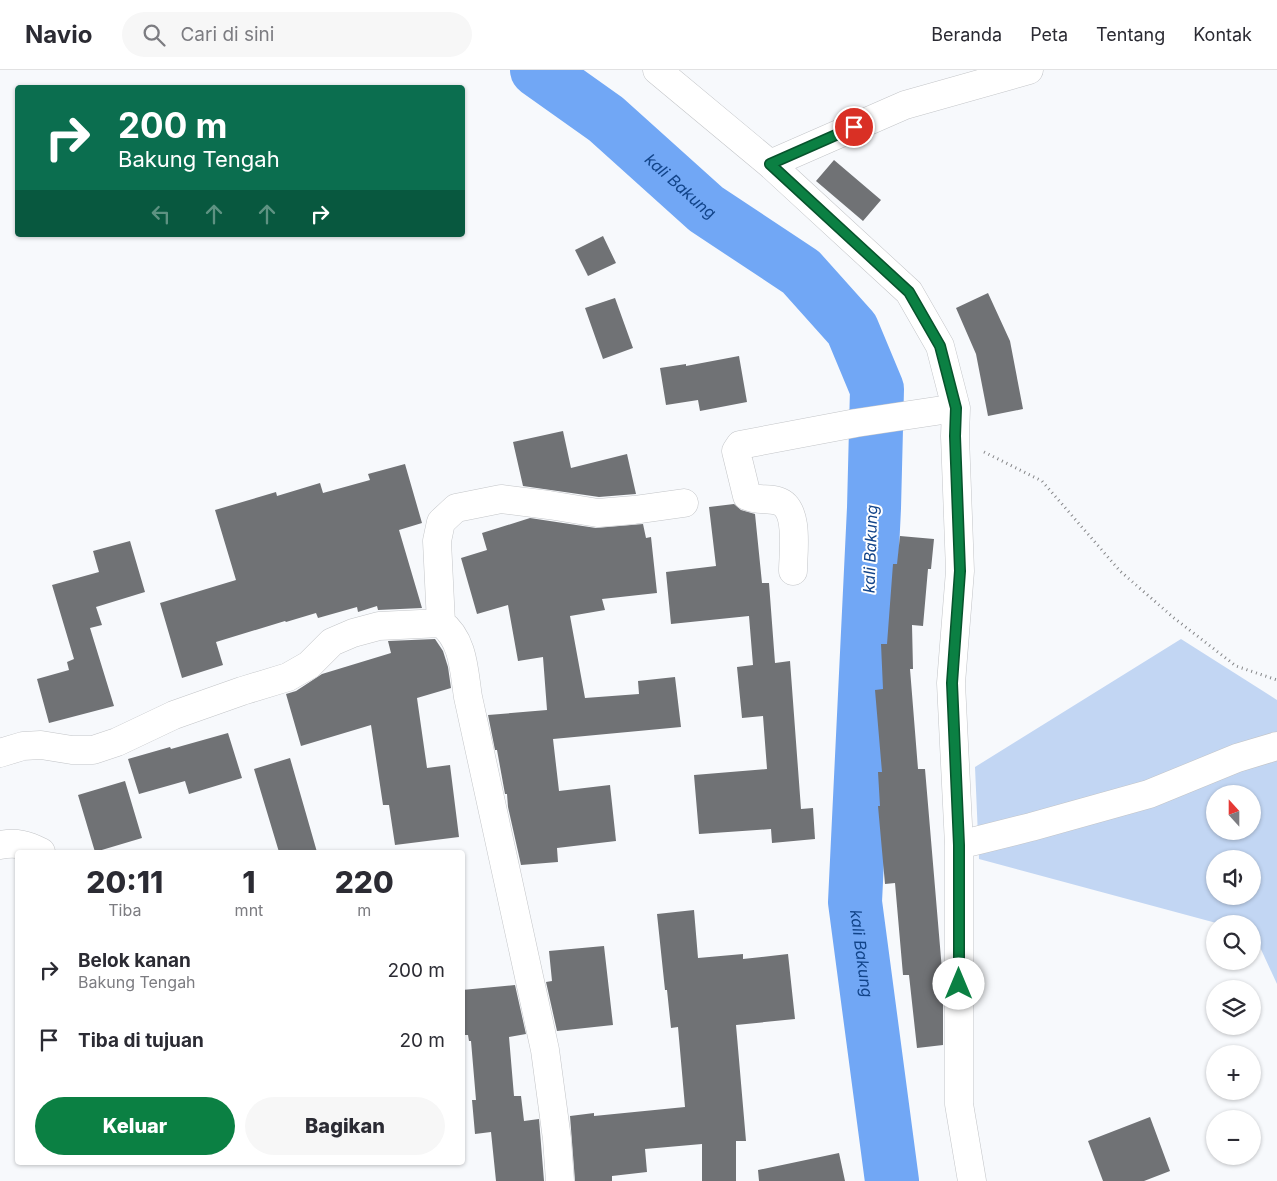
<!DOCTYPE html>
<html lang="id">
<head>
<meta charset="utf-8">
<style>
  body { margin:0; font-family:Inter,sans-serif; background:#f7f7f7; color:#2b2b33; height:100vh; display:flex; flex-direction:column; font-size:19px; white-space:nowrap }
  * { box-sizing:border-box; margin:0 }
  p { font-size:16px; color:#7c7c81 }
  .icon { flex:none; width:28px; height:28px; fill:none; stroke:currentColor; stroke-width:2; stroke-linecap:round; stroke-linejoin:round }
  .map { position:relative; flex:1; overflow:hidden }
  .side { position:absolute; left:15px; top:780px; width:450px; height:315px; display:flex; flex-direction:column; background:#fff; border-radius:5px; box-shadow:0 1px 4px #0004 }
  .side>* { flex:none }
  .banner { position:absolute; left:15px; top:15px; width:450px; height:152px; border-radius:5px; box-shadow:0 1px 4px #0004; background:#0b6e4f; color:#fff; overflow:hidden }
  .needle { width:32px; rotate:339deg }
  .controls { position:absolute; left:1206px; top:715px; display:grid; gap:10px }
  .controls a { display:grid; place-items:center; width:55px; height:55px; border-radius:50%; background:#fff; box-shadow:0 1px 4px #0004; font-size:25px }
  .pin { position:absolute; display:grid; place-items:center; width:42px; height:42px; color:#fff; margin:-21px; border:2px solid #fff; border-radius:50%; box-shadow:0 1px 5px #0007 }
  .me { position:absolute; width:55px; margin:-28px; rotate:0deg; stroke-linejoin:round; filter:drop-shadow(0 0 4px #0008) }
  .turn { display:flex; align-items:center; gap:18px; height:105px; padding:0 20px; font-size:22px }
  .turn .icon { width:65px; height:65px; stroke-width:2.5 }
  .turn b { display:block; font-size:35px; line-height:42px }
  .lanes { display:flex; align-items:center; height:48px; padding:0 20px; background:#0003; justify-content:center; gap:25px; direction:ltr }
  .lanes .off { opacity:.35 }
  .eta { display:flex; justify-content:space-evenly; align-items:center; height:85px; text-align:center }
  .eta b { font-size:30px; font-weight:800; line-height:35px }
  .cta { display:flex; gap:10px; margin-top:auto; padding:10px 20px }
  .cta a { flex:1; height:58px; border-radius:30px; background:#0b8043; color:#fff; font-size:20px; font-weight:800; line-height:58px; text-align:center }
  .cta a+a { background:#f7f7f7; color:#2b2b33 }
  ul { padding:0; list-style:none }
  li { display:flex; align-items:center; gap:15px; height:70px; padding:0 20px }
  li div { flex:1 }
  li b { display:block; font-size:19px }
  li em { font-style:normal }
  header { display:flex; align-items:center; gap:30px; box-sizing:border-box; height:70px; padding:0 25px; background:#fff; border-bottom:1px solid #e1e1e2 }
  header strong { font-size:24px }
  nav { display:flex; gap:28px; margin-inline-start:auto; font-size:18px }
  .search { width:350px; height:45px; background:#f7f7f7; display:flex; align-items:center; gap:12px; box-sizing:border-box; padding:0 18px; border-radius:28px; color:#7c7c81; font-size:19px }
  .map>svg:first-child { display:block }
</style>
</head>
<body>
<header>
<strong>Navio</strong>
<div class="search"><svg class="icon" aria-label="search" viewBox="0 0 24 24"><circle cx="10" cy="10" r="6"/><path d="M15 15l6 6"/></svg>Cari di sini</div>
<nav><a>Beranda</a><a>Peta</a><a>Tentang</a><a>Kontak</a></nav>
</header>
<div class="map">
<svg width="1277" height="1111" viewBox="0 0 1277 1111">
  <rect width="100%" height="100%" fill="#f7f9fc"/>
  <!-- green -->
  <path fill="#c2d6f3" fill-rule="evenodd" d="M1181,569l96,61v284l-24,-52 -1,-8h-32l-241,-65 -4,-92zM1215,724h37v37h-37zM1215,789h37v37h-37z"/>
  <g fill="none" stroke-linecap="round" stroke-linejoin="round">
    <!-- river -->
    <path stroke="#71a7f5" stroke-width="54" id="s1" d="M537,0l69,49 100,90 95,63 51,57 25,60 -3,119 -19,394 37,279"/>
  </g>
  <!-- building -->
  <path fill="#707275" d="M834,90l47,40 -18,21 -47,-40z
    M603,166l13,27 -28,13 -13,-26z
    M988,223l22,48 13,68 -35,7 -12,-62 -20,-46z
    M615,228l18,50 -30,11 -18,-51z
    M739,286l8,46 -47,9 -2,-11 -32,5 -6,-37 26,-4v2z
    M563,361l8,37 56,-14 9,40 -37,3 -76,-11 -10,-44z
    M405,394l17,59 -23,7 23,78 -44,2 -1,-4 -19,6 -1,-5 -39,11 -2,-5 -30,9 -1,-1 -69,21 7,23 -41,13 -22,-75 76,-23 -21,-70 61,-18 1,4 43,-13 3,10 47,-13 -2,-6z
    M734,434l7,6 14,4 7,69h7l6,80 15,-2 11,148 12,-1 2,31 -43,4 -1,-14 -72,5 -5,-59 73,-6 -4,-53 -21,2 -5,-51 16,-2 -4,-49 -78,8 -5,-52 50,-6 -7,-59z
    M530,448l66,10 47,-4 3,14 5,-1 6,56 -55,6 3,11 -35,6 15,82 54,-4 -1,-13 37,-4 6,50 -128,12 6,52 51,-6 6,56 -59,7 1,14 -37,3 -13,-58 -1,-13h-2l-8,-44h-2l-7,-35 59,-5 -4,-53 -25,4 -10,-56 -31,9 -16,-56 26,-8 -5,-17z
    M900,466l34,3 -3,30h-3l-5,57 -11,-1 1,44h-3l8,100h7l18,213v63l-26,3 -8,-73h-6l-8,-92 -10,1 -7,-78h2l-2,-34h4l-7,-82 8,-1 -2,-45h6l6,-80h4z
    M130,471l15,51 -49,15 6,18 -12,3 24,78 -65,17 -12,-44 32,-9 -2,-8 7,-3 -22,-74 47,-13 -6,-21z
    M435,569l8,12 5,16 3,21 -34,10 10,70 23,-3 9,72 -64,8 -6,-40h-6l-12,-80 -70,21 -15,-52 10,-3 26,-17 69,-21 -3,-12z
    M228,663l14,45 -53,16 -4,-13 -46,13 -11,-35 42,-12 1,2z
    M290,688l27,94h-38l-25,-83z
    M125,711l17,57 -47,14 -17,-57z
    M694,840l4,48 45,-4v5l45,-5 7,65 -59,6 10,116h-10v40h-34v-37l-57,5 2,23 -35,4v5h-37l-5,-65 24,-3v3l91,-9 -7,-80 -7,1 -4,-38h-2l-8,-76z
    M604,876l9,79 -56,6 -11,-49 6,-1 -3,-30z
    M515,915l11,49 -17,3 5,59h7l3,25 15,-2 5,62h-48l-5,-49 -16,2 -3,-34h4l-5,-59h-2l-1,-6h-6v-45z
    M1150,1047l20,54 -26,10h-41l-15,-40z
    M839,1083l6,28h-86l-1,-11z"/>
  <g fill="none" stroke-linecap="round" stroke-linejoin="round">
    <!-- minor casing -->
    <g stroke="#c3c5c8" stroke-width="29">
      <path id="minor" d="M657,0l113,94 139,128 31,54 16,62 -1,28 5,135 -9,112 8,162v259l13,77
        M770,94l135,-59 124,-35
        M793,501c0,-18 7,-63 -15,-70 -10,-3 -21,0 -31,-5l-11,-45 4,-6 116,-22 100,-15
        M441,553l-4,-82 4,-19 15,-14 45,-9 48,6 49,8 36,-3 50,-7
        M0,683l23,-7 18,-1 31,5h21l24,-8 57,-27 68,-24 46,-14 21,-12 23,-23 21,-9 26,-7 62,-3c23,17 23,49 27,74l77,353 12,89 3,42
        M0,775c17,-3 27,0 41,7
        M959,775l72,-18 118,-33 88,-36 40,-12"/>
    </g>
    <!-- path -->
    <path stroke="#858688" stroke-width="3" stroke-dasharray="1 4" stroke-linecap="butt" d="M984,382l58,29 78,90 54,47 62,48 41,14"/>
    <!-- minor -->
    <use href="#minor" stroke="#fff" stroke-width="28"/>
  </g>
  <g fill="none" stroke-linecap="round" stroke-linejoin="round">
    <!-- route casing -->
    <g stroke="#07532c" stroke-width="12">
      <path id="route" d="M854,57l-84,37 139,128 31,54 16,62 -1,28 5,135 -8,112 7,162v139"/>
    </g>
    <!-- route -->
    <use href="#route" stroke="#0b8043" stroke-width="9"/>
  </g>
  <g text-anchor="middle" stroke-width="4" stroke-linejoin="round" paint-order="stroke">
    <!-- water labels -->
    <g font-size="16" font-style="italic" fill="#124489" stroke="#fff">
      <text dy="6" stroke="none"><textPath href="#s1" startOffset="185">kali Bakung</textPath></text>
      <text transform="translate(870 479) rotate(-88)" y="6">kali Bakung</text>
      <text dy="6" stroke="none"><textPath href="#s1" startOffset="1040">kali Bakung</textPath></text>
    </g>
  </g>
</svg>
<div class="controls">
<a><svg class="needle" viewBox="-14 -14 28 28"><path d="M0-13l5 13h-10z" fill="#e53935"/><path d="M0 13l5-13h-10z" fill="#7c7c81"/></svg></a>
<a><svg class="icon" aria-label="sound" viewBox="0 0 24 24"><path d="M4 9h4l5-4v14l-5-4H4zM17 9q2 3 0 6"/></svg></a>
<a><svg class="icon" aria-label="search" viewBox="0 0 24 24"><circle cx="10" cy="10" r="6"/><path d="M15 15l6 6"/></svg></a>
<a><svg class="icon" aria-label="layers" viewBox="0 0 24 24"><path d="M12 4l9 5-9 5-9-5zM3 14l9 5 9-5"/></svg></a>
<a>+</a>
<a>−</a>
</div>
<div class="pin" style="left:854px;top:57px;background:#d93025"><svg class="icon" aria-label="arrive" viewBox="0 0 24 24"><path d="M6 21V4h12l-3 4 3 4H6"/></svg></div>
<svg class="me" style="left:959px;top:914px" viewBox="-20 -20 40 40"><circle r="19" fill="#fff"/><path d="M0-13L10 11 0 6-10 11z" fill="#0b8043"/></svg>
<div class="banner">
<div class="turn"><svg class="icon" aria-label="right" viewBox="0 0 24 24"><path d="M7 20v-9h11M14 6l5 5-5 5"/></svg><div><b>200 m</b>Bakung Tengah</div></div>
<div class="lanes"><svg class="icon off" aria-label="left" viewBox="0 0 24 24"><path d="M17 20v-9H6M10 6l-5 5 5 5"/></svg><svg class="icon off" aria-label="ahead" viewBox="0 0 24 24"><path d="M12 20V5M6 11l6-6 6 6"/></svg><svg class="icon off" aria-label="ahead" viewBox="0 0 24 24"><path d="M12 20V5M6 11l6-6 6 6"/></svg><svg class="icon" aria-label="right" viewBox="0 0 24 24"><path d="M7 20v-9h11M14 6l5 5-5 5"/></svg></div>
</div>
<section class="side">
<div class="eta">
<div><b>20:11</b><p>Tiba</p></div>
<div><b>1</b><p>mnt</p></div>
<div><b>220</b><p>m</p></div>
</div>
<ul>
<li><svg class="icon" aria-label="right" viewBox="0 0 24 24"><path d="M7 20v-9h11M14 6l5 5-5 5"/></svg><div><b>Belok kanan</b><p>Bakung Tengah</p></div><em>200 m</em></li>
<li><svg class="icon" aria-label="arrive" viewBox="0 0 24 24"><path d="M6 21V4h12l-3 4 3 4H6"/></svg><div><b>Tiba di tujuan</b></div><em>20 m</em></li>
</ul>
<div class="cta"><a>Keluar</a><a>Bagikan</a></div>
</section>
</div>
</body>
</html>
